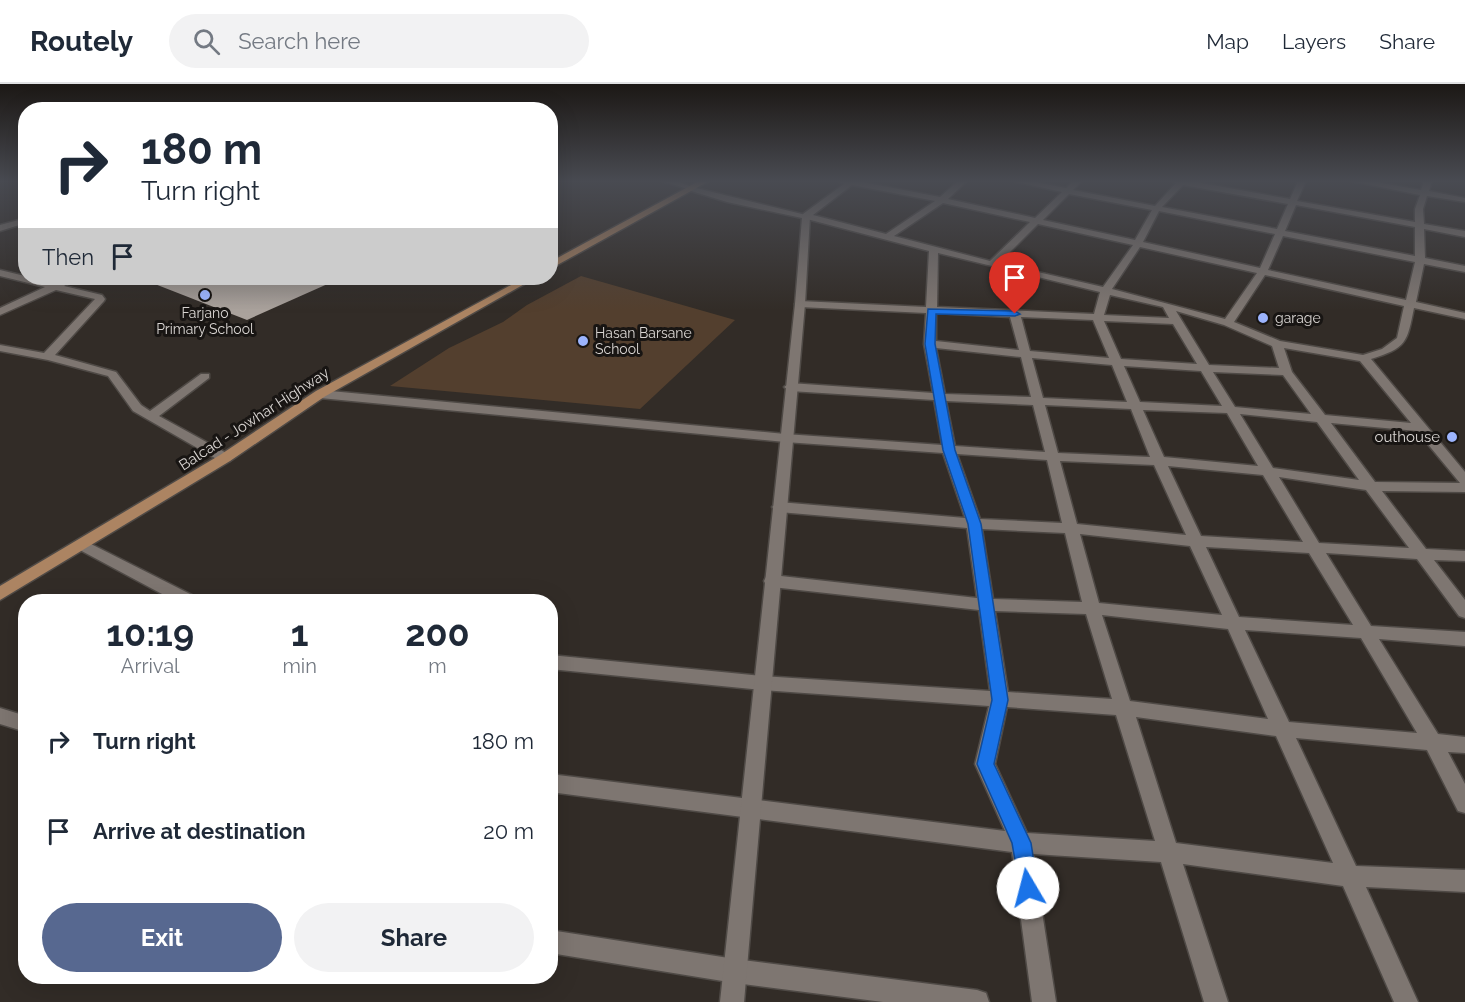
<!DOCTYPE html>
<html lang="en">
<head>
<meta charset="utf-8">
<style>
  body { margin:0; font-family:Raleway,sans-serif; background:#f2f2f3; color:#1f2937; height:100vh; display:flex; flex-direction:column; font-size:22px; white-space:nowrap }
  * { box-sizing:border-box; margin:0 }
  p { font-size:20px; color:#747a83 }
  .icon { flex:none; width:33px; height:33px; fill:none; stroke:currentColor; stroke-width:2; stroke-linecap:round; stroke-linejoin:round }
  .map { position:relative; flex:1; overflow:hidden }
  .sheet { position:absolute; left:18px; top:510px; width:540px; height:390px; display:flex; flex-direction:column; background:#fff; border-radius:24px; box-shadow:0 6px 24px #0002 }
  .sheet>* { flex:none }
  .banner { position:absolute; left:18px; top:18px; width:540px; height:183px; border-radius:24px; box-shadow:0 6px 24px #0002; background:#fff; color:#1f2937; overflow:hidden }
  .pin { position:absolute; display:grid; place-items:center; width:51px; height:51px; color:#fff; margin:-62px -26px; border-radius:50% 50% 50% 0; rotate:-45deg; box-shadow:0 0 6px #0007 }
  .pin .icon { rotate:45deg }
  .me { position:absolute; width:66px; margin:-33px; rotate:352deg; stroke-linejoin:round; filter:drop-shadow(0 0 4px #0008) }
  .turn { display:flex; align-items:center; gap:21px; height:126px; padding:0 24px; font-size:27px }
  .turn .icon { width:78px; height:78px; stroke-width:2.5 }
  .turn b { display:block; font-size:42px; line-height:51px }
  .then { display:flex; align-items:center; height:57px; padding:0 24px; background:#0003; gap:12px; font-size:22px }
  .eta { display:flex; justify-content:space-evenly; align-items:center; height:102px; text-align:center }
  .eta b { font-size:36px; font-weight:700; line-height:42px }
  .button { display:flex; gap:12px; margin-top:auto; padding:12px 24px }
  .button a { flex:1; height:69px; border-radius:36px; background:#576890; color:#fff; font-size:24px; font-weight:700; line-height:69px; text-align:center }
  .button a+a { background:#f2f2f3; color:#1f2937 }
  ul { padding:0; list-style:none }
  li { display:flex; align-items:center; gap:18px; height:90px; padding:0 24px }
  li div { flex:1 }
  li b { display:block; font-size:22px }
  li em { font-style:normal }
  header { display:flex; align-items:center; gap:36px; box-sizing:border-box; height:84px; padding:0 30px; background:#fff; border-bottom:2px solid #e0e1e3 }
  header strong { font-size:28px }
  nav { display:flex; gap:33px; margin-inline-start:auto; font-size:21px }
  .search { width:420px; height:54px; background:#f2f2f3; display:flex; align-items:center; gap:15px; box-sizing:border-box; padding:0 21px; border-radius:33px; color:#747a83; font-size:22px }
  .map>svg:first-child { display:block }
</style>
</head>
<body>
<header>
<strong>Routely</strong>
<div class="search"><svg class="icon" aria-label="search" viewBox="0 0 24 24"><circle cx="10" cy="10" r="6"/><path d="M15 15l6 6"/></svg>Search here</div>
<nav><a>Map</a><a>Layers</a><a>Share</a></nav>
</header>
<div class="map">
<svg width="1465" height="918" viewBox="0 0 1465 918">
  <rect width="100%" height="100%" fill="#322c27"/>
  <!-- green -->
  <path fill="#533f2e" d="M581,192l154,44 -95,89 -250,-23 59,-38 54,-26 24,-17z"/>
  <!-- building -->
  <path fill="#aaa29c" d="M143,194h198l-94,42 -105,-41z"/>
  <g fill="none" stroke-linecap="round" stroke-linejoin="round">
    <!-- minor casing -->
    <g stroke="#4f4a46" stroke-width="3">
      <path id="minor" d="M662,97h14l19,7 -4,2z
        M838,97h19l83,16 18,-16h9l-19,18 87,19 27,-26 -49,-11h17l36,7 7,-7h9l-9,9 82,16 21,-23 -4,-2h18l100,18 8,-18h8l-9,20 118,21v-13l5,-14 -69,-14h19l51,9 3,-9h8l-3,10 36,7v4l-38,-6 -4,13 1,15 41,7v6l-41,-8 1,29 40,8v6l-41,-8 -8,38 49,11v6l-51,-11c-7,34 -7,40 -43,51l94,113v20l-83,-1 44,58 39,2v10l-31,-1 31,40v18l-6,-2 -42,-57 -91,-6 45,73 94,6v14l-86,-7 59,95 27,3v16l-17,-1 17,32v29l-7,-2 -31,-61 -131,-12 60,128 109,4v22l-99,-5 52,115h-24l-51,-116 -160,-22 45,138h-24l-43,-140 -128,-8 23,148h-24l-20,-150 -462,-60v-18l455,57 -30,-67 14,-58 -227,-16 -212,-21v-14l212,21 228,15 -11,-81 -207,-23 -6,-2 -2,-4 2,-4 6,-2 205,23 -10,-70 -188,-16 -7,-5 7,-5 186,16 -22,-65 -158,-11 -465,-44 -6,-4 6,-4 465,44 157,11 -8,-45 -144,-9 -6,-4 6,-4 143,10 -9,-49 2,-31 -126,-6 -5,-3 5,-3 126,6 3,-56 -126,-33v-4l41,-30zM852,101l83,16 -49,33 -73,-19zM1183,101l105,19 -11,25 -115,-22zM1069,110l83,16 -17,30 -92,-20zM943,119l87,19 -40,39 -96,-25zM1296,121l119,22v29l-130,-25zM1159,127l116,23 -15,34 -117,-26zM1038,140l95,21 -30,42 -104,-24zM1283,152l132,26 -9,38 -138,-30zM1140,163l117,26 -32,46 -113,-30zM938,169l162,39 -6,22 -157,-7zM1265,191l139,31 -7,32 -15,11 -19,6 -83,-14 -46,-19zM1110,211l53,12 6,11 -65,-3zM1176,227l48,14 48,21 7,22 -70,-3zM936,229l74,4 9,33 -83,-9zM1021,233l72,3 16,38 -79,-7zM1104,237l69,3 24,40 -76,-5zM936,264l85,9 10,40 -86,-3zM1284,264l76,13 51,62 -86,-8 -33,-43zM1032,274l80,7 15,37 -84,-4zM1124,282l77,5 21,35 -82,-4zM1213,288l70,3 28,39 -76,-7zM946,317l87,4 12,47 -90,-6zM1045,321l86,4 19,48 -92,-4zM1143,326l84,3 31,53 -94,-9zM1240,330l77,8 42,58 -86,-12zM1331,339l86,8 43,52 -85,-1zM957,370l90,6 15,63 -82,-4zM1060,377l94,4 32,70 -109,-11zM1168,382l95,9 40,67 -102,-6zM1279,393l87,13 43,58 -90,-5zM982,445l83,4 17,69 -89,-3zM1080,450l110,12 32,69 -123,-12zM1206,463l103,6 44,72 -114,-8zM995,527l91,3 26,85 -104,-7zM1102,531l126,14 40,90 -138,-18zM1245,546l116,8 56,95 -128,-11zM1007,623l109,8 39,126 -128,-8 -32,-69zM1136,633l140,19 57,127 -157,-20z
        M26,134v5l-26,8v-6z
        M0,186l54,13 12,-5h11l-13,8 38,9 3,4 -1,2 -49,54 61,17 25,33 9,6 51,-37h8v4l-50,38 71,39 2,3 -2,3h-10l-87,-50 -25,-35 -60,-16 -48,-9v-6l44,8 51,-54 -39,-9 -56,25v-7l45,-21 -45,-11z
        M83,456l115,58 2,4h-23l-99,-53 -3,-4z
        M0,624l26,8v16l-26,-8z
        M550,846l185,29 242,31 9,3 3,9h-106l-148,-19 -185,-30z"/>
    </g>
    <!-- tertiary casing -->
    <g stroke="#4f4a46" stroke-width="3">
      <path id="tertiary" d="M688,102l122,30 -5,88 -61,698h-24l75,-698 7,-86 -75,-16 -39,-12z"/>
    </g>
    <!-- primary casing -->
    <g stroke="#4f4a46" stroke-width="3">
      <path id="primary" d="M699,97h10l-159,88v-7z
        M524,194h11l-211,119 -94,64 -230,139v-14l220,-131 96,-64z"/>
    </g>
    <!-- minor -->
    <use href="#minor" fill="#7e7671" fill-rule="evenodd"/>
    <!-- tertiary -->
    <use href="#tertiary" fill="#7e7671" fill-rule="evenodd"/>
    <!-- primary -->
    <use href="#primary" fill="#ac8462" fill-rule="evenodd"/>
  </g>
  <!-- sky -->
  <linearGradient id="sky" x2="0" y2="1"><stop stop-color="#1c1815"/><stop offset="0.43" stop-color="#494b52"/><stop offset="1" stop-color="#494b52" stop-opacity="0"/></linearGradient>
  <rect width="1465" height="226" fill="url(#sky)"/>
  <!-- route -->
  <path fill="#1a73e8" stroke="#114b97" stroke-width="1.5" d="M928,225l87,2 5,3 -5,2 -79,-2 -1,30 20,106 26,74 27,176 -14,64 37,79 7,45 -3,7 -7,3 -7,-3 -9,-52 -35,-79 15,-64 -24,-176 -25,-74 -18,-106z"/>
  <!-- markers -->
  <g fill="#9cb4fd" stroke="#181513" stroke-width="2">
    <circle cx="205" cy="211" r="6"/>
    <circle cx="1263" cy="234" r="6"/>
    <circle cx="583" cy="257" r="6"/>
    <circle cx="1452" cy="353" r="6"/>
  </g>
  <g text-anchor="middle" stroke-width="6" stroke-linejoin="round" paint-order="stroke">
    <!-- far-poi labels -->
    <g font-size="14" fill="#d9d5d2" stroke="#181513" text-anchor="start">
      <text x="205" y="234" text-anchor="middle">Farjano<tspan x="205" dy="16">Primary School</tspan></text>
      <text x="1275" y="239">garage</text>
      <text x="595" y="254">Hasan Barsane<tspan x="595" dy="16">School</tspan></text>
    </g>
    <!-- street labels -->
    <g font-size="15" fill="#d9d5d2" stroke="#181513">
      <text transform="translate(254 335) rotate(-33)" y="5">Balcad - Jowhar Highway</text>
    </g>
    <!-- poi labels -->
    <g font-size="15" fill="#d9d5d2" stroke="#181513" text-anchor="end">
      <text x="1440" y="358">outhouse</text>
    </g>
  </g>
</svg>
<div class="pin" style="left:1015px;top:230px;background:#d93025"><svg class="icon" aria-label="arrive" viewBox="0 0 24 24"><path d="M6 21V4h12l-3 4 3 4H6"/></svg></div>
<svg class="me" style="left:1028px;top:804px" viewBox="-20 -20 40 40"><circle r="19" fill="#fff"/><path d="M0-13L10 11 0 6-10 11z" fill="#1a73e8"/></svg>
<div class="banner">
<div class="turn"><svg class="icon" aria-label="right" viewBox="0 0 24 24"><path d="M7 20v-9h11M14 6l5 5-5 5"/></svg><div><b>180 m</b>Turn right</div></div>
<div class="then">Then<svg class="icon" aria-label="arrive" viewBox="0 0 24 24"><path d="M6 21V4h12l-3 4 3 4H6"/></svg></div>
</div>
<section class="sheet">
<div class="eta">
<div><b>10:19</b><p>Arrival</p></div>
<div><b>1</b><p>min</p></div>
<div><b>200</b><p>m</p></div>
</div>
<ul>
<li><svg class="icon" aria-label="right" viewBox="0 0 24 24"><path d="M7 20v-9h11M14 6l5 5-5 5"/></svg><div><b>Turn right</b></div><em>180 m</em></li>
<li><svg class="icon" aria-label="arrive" viewBox="0 0 24 24"><path d="M6 21V4h12l-3 4 3 4H6"/></svg><div><b>Arrive at destination</b></div><em>20 m</em></li>
</ul>
<div class="button"><a>Exit</a><a>Share</a></div>
</section>
</div>
</body>
</html>
